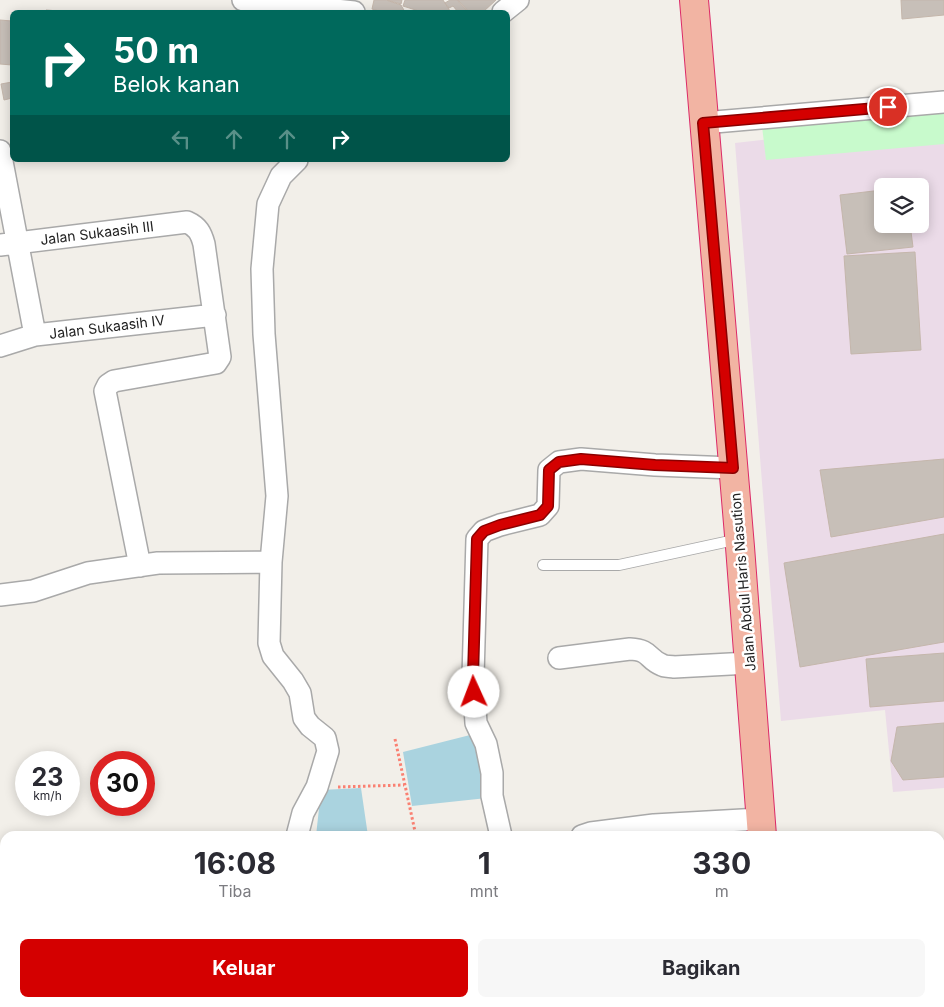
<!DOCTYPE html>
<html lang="id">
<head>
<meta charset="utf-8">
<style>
  body { margin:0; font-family:Inter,sans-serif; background:#f7f7f7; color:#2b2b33; height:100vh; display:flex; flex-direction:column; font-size:19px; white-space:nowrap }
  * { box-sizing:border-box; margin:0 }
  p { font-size:16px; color:#7c7c81 }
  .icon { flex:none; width:28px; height:28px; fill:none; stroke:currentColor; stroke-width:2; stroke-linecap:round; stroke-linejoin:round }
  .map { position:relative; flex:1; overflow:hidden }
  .side { position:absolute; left:0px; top:831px; width:945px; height:176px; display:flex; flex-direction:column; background:#fff; border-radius:15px 15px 0 0; box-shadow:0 2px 12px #0003 }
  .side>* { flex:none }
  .hud { position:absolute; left:10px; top:10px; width:500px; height:152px; border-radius:8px; box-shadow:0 2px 12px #0003; background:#00695c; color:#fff; overflow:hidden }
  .buttons { position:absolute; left:874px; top:178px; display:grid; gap:10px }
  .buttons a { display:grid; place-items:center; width:55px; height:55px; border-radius:8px; background:#fff; box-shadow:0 2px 12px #0003; font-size:25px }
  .speed { position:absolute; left:15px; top:751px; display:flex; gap:10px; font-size:25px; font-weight:700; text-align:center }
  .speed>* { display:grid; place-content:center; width:65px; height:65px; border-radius:50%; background:#fff; box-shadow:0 2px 12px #0003; line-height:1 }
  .speed small { font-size:12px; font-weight:400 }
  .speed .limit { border:8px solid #d22; background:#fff; color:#111 }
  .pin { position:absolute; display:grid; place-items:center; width:42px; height:42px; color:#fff; margin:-21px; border:2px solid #fff; border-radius:50%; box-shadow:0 1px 5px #0007 }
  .me { position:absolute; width:55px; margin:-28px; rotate:358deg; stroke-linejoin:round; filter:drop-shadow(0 0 4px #0008) }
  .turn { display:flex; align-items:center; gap:18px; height:105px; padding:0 20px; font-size:22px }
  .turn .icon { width:65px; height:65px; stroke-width:2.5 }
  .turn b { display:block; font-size:35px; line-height:42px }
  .lanes { display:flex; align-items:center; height:48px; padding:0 20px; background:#0003; justify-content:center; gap:25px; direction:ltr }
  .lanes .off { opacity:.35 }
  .eta { display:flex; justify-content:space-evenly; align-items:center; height:85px; text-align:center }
  .eta b { font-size:30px; font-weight:700; line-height:35px }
  .button { display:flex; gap:10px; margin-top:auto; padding:10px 20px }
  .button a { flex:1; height:58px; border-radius:8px; background:#d40000; color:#fff; font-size:20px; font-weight:700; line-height:58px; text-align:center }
  .button a+a { background:#f7f7f7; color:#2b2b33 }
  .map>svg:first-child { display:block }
</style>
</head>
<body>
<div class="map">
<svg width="944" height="1007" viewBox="0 0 944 1007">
  <rect width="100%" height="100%" fill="#f2efe9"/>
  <!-- residential -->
  <path fill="#e0dfdf" d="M365,1002h135l5,5h-144z"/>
  <!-- industrial -->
  <path fill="#ebdbe8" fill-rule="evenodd" d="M944,119v669l-51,4 -8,-82 -104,11 -46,-578zM882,186h38v38h-38z"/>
  <!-- park -->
  <path fill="#c8facc" d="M944,110v34l-178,16 -4,-34z"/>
  <!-- water -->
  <path fill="#aad3df" d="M478,733l9,65 -75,8 -9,-54z
    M361,788l7,48h-52l5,-46z
    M519,1003h39l-10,4h-26z"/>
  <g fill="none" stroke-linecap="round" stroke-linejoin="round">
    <!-- stream -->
    <path stroke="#aad3df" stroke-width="5.5" d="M0,947l2,-1"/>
  </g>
  <!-- building -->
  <path fill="#c7bfb8" stroke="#c4b6ab" d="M374,0h12l15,5 4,7h-22l-11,-3z
    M387,0h15l-1,4z
    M405,0h38l7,11 -1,1h-27l-19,-6z
    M450,0h7l11,12h-10l-5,-6 -4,2 -4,-5z
    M458,0h38l-13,12h-14z
    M901,0h43v15l-42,4z
    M46,10l26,2h-26z
    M0,20l12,1v44l-12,-1z
    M12,82v16l-8,2 -3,-16z
    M882,190v34h28l3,23 -66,7 -7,-59z
    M915,252l6,98 -70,4 -7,-98z
    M944,459v58l-113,20 -11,-67z
    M944,534v108l-144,25 -16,-104z
    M944,653v48l-74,6 -4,-48z
    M944,723v54l-41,3 -12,-19 6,-34z
    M378,1002h23l1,5h-22z
    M406,1002h19l2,5h-20z
    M452,1002h16l5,5h-25z
    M799,1002h47l1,5h-47z
    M869,1002h17l1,5h-17z"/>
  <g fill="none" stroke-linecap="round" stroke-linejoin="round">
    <!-- service casing -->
    <g stroke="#a9a9a9" stroke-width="12">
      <path id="service" d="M543,565h76l120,-26"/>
    </g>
    <!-- minor casing -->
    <g stroke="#a9a9a9" stroke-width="24">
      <path id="minor" d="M243,0l111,12
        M503,12l15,-12
        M703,123l241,-21
        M0,151l35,184
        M0,245l187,-23c11,5 14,11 17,22l16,113 -4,6 -102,18 -6,4 -3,6 35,175
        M0,346l35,-11 180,-20
        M0,595l33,-4 55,-18 70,-10 113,-1
        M559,658l71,-9c21,1 17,10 32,16 3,2 8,1 12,2l75,-4
        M297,836l6,-23 14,-26 11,-36 -3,-13 -15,-12 -6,-8 -4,-25 -7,-12 -20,-25 -4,-13 2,-81 6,-66 -13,-162 -2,-65 6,-65 13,-28 16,-16
        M501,836l-9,-40v-23l-6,-29 -10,-21 -3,-47 4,-137 7,-8 16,-6 40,-10 8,-9 1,-36 10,-8 22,-3 74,6 78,3
        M582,836l9,-3 63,-8 106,-6
        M274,1002l1,5"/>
    </g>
    <!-- trunk casing -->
    <g stroke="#dc2a67" stroke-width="30">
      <path id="trunk" d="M694,0l46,547 22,289
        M773,1002v5"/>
    </g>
    <!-- path -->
    <path stroke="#fa8072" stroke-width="3" stroke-dasharray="2.5 2.5" stroke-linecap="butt" d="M395,739l21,97
      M338,787l66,-2"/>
    <!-- service -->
    <use href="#service" stroke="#fff" stroke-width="10"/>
    <!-- minor -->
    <use href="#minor" stroke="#fff" stroke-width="21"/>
    <!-- trunk -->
    <use href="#trunk" stroke="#f2b4a3" stroke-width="28"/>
  </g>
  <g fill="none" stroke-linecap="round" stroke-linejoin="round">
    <!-- route casing -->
    <g stroke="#8a0000" stroke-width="12">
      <path id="route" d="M474,692l-1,-16 4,-137 7,-8 16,-6 40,-10 8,-9 1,-36 10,-8 22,-3 74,6 78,3 -30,-345 185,-16"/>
    </g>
    <!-- route -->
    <use href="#route" stroke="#d40000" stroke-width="9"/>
  </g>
  <g text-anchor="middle" stroke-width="5" stroke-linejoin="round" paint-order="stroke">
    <!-- street labels -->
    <g font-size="14" fill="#222" stroke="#fff">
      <text transform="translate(97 233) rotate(-7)" y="5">Jalan Sukaasih III</text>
      <text transform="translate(107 327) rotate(-7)" y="5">Jalan Sukaasih IV</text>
      <text transform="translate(743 582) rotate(-95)" y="5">Jalan Abdul Haris Nasution</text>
    </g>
  </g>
</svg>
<div class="buttons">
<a><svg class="icon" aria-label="layers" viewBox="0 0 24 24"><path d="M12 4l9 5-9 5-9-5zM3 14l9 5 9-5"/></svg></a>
</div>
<div class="speed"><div>23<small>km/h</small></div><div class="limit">30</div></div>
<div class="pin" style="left:888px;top:107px;background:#d93025"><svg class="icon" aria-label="arrive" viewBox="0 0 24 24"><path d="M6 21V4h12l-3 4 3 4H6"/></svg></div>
<svg class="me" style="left:474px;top:692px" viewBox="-20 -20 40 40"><circle r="19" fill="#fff"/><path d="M0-13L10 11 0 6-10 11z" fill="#d40000"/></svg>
<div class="hud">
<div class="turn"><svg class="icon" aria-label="right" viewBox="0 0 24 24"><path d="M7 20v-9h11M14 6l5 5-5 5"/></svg><div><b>50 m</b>Belok kanan</div></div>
<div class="lanes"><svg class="icon off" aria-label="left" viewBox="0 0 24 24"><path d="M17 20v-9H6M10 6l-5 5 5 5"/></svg><svg class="icon off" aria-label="ahead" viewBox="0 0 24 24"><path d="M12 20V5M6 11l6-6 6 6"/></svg><svg class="icon off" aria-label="ahead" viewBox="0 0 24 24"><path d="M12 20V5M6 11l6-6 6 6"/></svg><svg class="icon" aria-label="right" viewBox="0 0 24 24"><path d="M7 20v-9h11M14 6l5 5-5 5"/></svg></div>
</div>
<section class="side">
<div class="eta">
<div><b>16:08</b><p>Tiba</p></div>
<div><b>1</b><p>mnt</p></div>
<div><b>330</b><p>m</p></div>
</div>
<div class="button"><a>Keluar</a><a>Bagikan</a></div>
</section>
</div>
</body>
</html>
